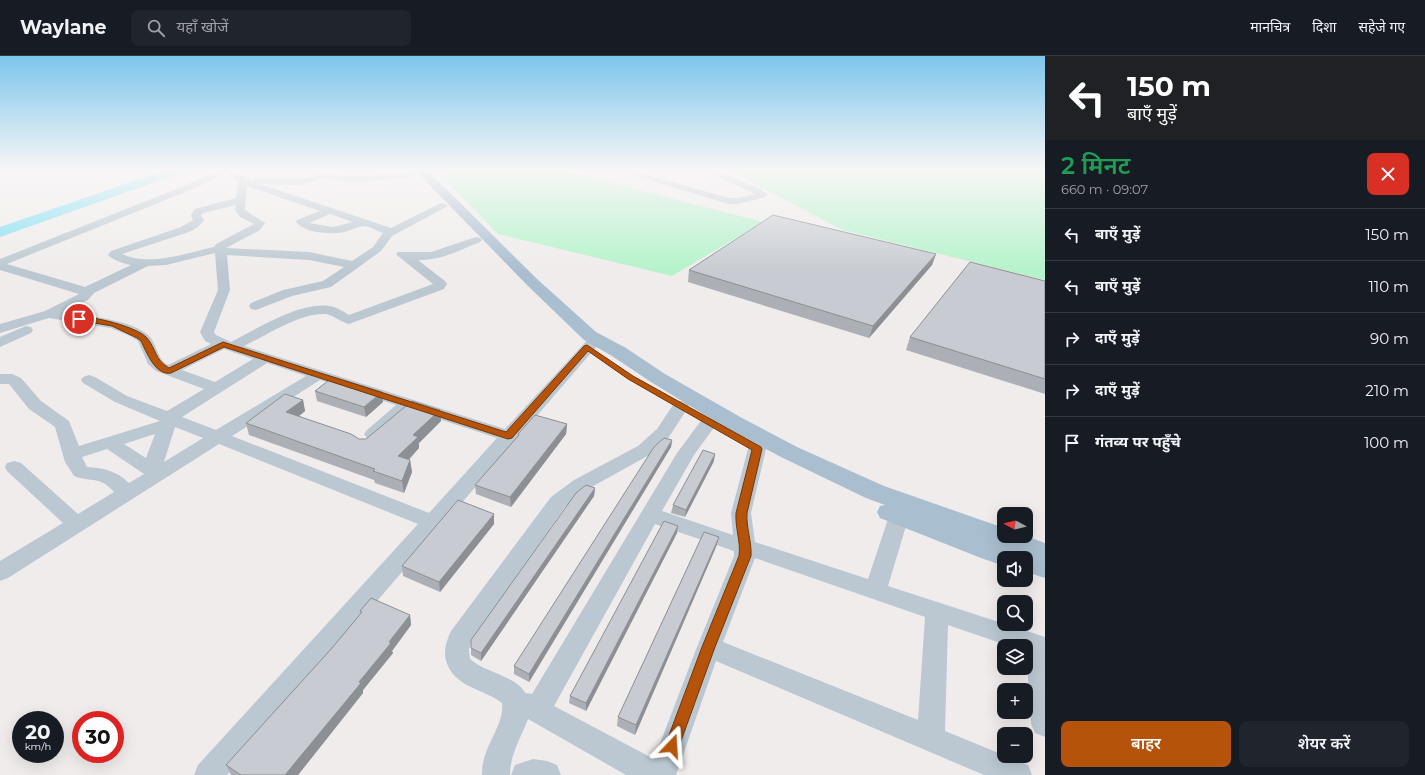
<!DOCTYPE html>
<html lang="hi">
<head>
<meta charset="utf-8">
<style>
  body { margin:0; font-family:Montserrat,"Noto Sans Devanagari",sans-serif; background:#20242c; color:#f1f3f6; height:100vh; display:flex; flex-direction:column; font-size:15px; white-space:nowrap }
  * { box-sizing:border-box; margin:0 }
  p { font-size:13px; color:#9ea1a6 }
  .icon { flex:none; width:22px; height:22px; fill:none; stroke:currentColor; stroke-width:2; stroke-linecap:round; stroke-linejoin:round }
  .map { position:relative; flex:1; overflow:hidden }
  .details { display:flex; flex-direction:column; background:#171b24; width:380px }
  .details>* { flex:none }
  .top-card { background:#202124; color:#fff; overflow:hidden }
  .needle { width:26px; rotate:277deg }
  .tools { position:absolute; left:997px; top:451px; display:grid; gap:8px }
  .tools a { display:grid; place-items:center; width:36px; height:36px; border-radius:8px; background:#171b24; box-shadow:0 4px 16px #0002; font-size:20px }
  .speed { position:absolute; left:12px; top:655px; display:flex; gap:8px; font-size:20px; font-weight:700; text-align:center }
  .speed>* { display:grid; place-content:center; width:52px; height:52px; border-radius:50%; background:#171b24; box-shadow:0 4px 16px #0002; line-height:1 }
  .speed small { font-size:10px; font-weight:400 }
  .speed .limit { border:6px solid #d22; background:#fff; color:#111 }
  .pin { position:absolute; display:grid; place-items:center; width:34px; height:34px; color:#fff; margin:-17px; border:2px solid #fff; border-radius:50%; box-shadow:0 1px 4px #0007 }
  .me { position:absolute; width:44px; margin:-22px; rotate:20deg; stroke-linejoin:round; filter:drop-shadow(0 0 3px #0008) }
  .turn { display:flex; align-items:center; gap:14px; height:84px; padding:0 16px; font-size:18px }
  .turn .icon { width:52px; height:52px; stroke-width:2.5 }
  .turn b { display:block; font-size:28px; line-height:34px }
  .round { display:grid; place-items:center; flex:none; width:42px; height:42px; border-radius:8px; background:#20242c }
  .summary { display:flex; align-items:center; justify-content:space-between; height:68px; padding:0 16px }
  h1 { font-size:24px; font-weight:600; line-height:30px; color:#1e9e55 }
  .action { display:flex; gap:8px; margin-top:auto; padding:8px 16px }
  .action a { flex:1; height:46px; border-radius:8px; background:#b45309; color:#fff; font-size:16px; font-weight:600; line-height:46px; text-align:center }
  .action a+a { background:#20242c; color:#f1f3f6 }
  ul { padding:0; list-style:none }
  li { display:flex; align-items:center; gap:12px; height:52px; padding:0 16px; border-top:1px solid #363941 }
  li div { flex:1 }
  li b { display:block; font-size:15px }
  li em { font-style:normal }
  header { display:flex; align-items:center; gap:24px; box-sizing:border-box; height:56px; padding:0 20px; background:#171b24; border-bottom:1px solid #363941 }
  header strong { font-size:19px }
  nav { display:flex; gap:22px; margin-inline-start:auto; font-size:14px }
  .search { width:280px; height:36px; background:#20242c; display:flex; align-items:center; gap:10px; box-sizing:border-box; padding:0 14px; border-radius:8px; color:#9ea1a6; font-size:15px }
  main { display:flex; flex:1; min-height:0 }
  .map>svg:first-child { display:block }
</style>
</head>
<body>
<header>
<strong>Waylane</strong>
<div class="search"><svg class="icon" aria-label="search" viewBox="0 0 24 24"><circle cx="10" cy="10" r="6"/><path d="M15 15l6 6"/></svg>यहाँ खोजें</div>
<nav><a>मानचित्र</a><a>दिशा</a><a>सहेजे गए</a></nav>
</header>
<main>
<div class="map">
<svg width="1045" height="719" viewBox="0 0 1045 719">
  <rect width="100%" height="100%" fill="#f0ecec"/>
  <!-- green -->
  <path fill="#b5f3cb" d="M436,114h126l201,52 -91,54 -174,-42z
    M728,114h317v110l-202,-50z"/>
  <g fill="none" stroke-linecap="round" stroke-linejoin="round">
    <!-- river -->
    <path fill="#7ee0f4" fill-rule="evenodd" d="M166,114h21l-1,3 -31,9 -155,55v-10z"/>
    <!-- minor -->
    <path fill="#bbc8d1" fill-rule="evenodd" d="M219,114h12l-36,18 -188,76 78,23 46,-22c-8,-2 -17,-4 -23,-10l3,-4 70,-24 12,-7 -2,-5 4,-6 41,-11 2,-16 -9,-7 2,-2h6l16,8 4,-3 43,1 15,-3 -12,-6c16,0 30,5 46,6 21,1 42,-2 63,-5l3,1 1,2 -1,2 -54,6 -20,-1 -16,-3 -25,7 -40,-1 131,44 48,-24 4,-1 5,3 -56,30 -11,15 -50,36 -39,9 -36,14 -5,-1 -2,-3 2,-3 32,-13 40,-9 21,-14 -35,-7 -82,-5 3,35 -16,42 2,3 15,7c26,-13 68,-40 98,-36 8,1 13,5 20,9l84,-31 -35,-28 -2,-2 2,-2h33l45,-15 4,1 2,2 -2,2c-20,8 -40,19 -62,18l27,21 2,3 -3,5 -95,35c-8,-2 -17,-9 -23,-10 -25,-2 -59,21 -82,32l261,83 86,-93 5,-1 5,1 2,3 -376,436h-33l4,-10 220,-241 -199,-80 -211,134 -8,3v-20l63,-38 -56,-52 -2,-4 2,-4 7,-2 7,2 57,51 36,-22c-15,-17 -22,-9 -40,-16l-9,-14 -10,-35 -26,-18 -20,-25h-9v-10h12l9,4 20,23 28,20 10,25 81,-25 -45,-19 -32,-19 -2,-3 2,-3 6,-2 6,2 32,19 40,15 37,-22 -48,-18 -8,-7 -10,-23 -8,-5 -19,-8 -62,-10 -49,15v-9l45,-13 34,-17 -79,-24v-11l189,-75zM247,130l73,25 -23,9 -1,2c8,11 35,13 48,10 6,-1 12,-5 18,-6 6,-1 15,5 21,7l-10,14 -21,14 -43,-9 -83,-4 34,-18 5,-7 -20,-13zM236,149l-1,5 5,7 14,7 -38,20 -2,3c-28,6 -64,20 -92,7l67,-22c6,-3 11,-6 15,-12l-3,-5 2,-2zM330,158l23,8 -20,5 -24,-4zM215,197l3,37 -18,42 5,9 6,3 -43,21c-11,-6 -11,-20 -18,-28 -17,-18 -64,-21 -87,-25l25,-12 6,-7 54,-27 18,-1zM224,293l29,10 -38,23 -33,-12zM267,307l39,13 -90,54 -34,-13zM320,324l76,25 -29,25 -3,4 3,4 6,1 6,-1 32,-28 86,28 -68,75 -197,-77zM175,371l28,11 -39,24zM155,378l-9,24 -22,-14zM107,393l37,25 -15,9c-12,-12 -25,-15 -42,-16l-5,-10z
      M615,114h15l99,28h9l17,-4 -51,-24h12l46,20 5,5 -2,2 -27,7h-9z
      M26,270l5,1 2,3 -2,3 -31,14v-10z
      M681,345l6,1 2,4 -20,31 -18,17 -63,35 -23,18 -94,135 -2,8 1,9c14,13 48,18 55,34l7,1 145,-241 26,-35 6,-1 6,1 3,4 -24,33 -32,56 71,24 -2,-22 17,-64 3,-4 6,-2 6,2 3,4 -15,64 4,29 113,37 21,-63 3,-5 7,-2 7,2 3,5 -21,70 157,51v100l-10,-4 -4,-9 -5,-78h-17l-61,-21 -3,106 83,34 4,10h-48l-268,-114 -40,114h-50l-98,-56c-7,19 -18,35 -18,56h-28c-1,-28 23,-49 20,-72 -18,-14 -44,-15 -54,-37 -6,-13 -2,-24 3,-35l100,-134 23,-17 64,-34 19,-17 18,-27zM655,468l79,27v5l-37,91 -43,112 -100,-53zM755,502l170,59 -7,103 -195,-78z
      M533,703l14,2 10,4 4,10h-50l4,-10z"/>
    <!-- major -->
    <path fill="#a9becf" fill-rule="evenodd" d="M415,114h12l110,109 59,53 30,16 39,26 77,44 55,29 87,39 120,42v8h22l19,7v35l-19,-6v-14h-22v8l-23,-8 -101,-40 -3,-6 3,-6 5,-1 -19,-7 -85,-41 -55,-29 -75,-46 -39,-26 -28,-16 -57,-55z"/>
  </g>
  <!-- wall -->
  <path fill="#acafb5" d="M936,198l-4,11 -63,73 -181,-56 1,-12z
    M1045,225v113l-139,-44 4,-13z
    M315,335l68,11 -17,15 -49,-16z
    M303,344l2,11 -6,5 60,23h7l74,-29 1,11 -22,22v5l-10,12h1l2,12 -8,21 -29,-10 -1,-3 -125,-45 -3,-12z
    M567,368l-1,10 -55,73 -35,-13 -1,-9 43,-49v-2z
    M672,384l-1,7 -142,235 -15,-8v-8z
    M714,405l-29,56 -14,-4 2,-8z
    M595,432l-1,8 -113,165 -10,-6v-7z
    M494,468l-54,68 -37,-16 -1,-10z
    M677,477l-91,178 -17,-8 1,-7z
    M716,491l-81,188 -18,-9 1,-9z
    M360,555l50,4 1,10 -19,26 1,2 -30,37v3l-65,82h-67l-5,-10 106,-117 29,-35z"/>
  <!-- shaded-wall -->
  <path fill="#8c8f93" d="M936,198l-4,11 -63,73 4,-12z
    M382,336l1,10 -17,15 -2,-10z
    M303,344l2,11 -16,13 -3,-12z
    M440,354l1,11 -22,22v5l-19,20 -2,-12 15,-21z
    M567,368l-1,10 -55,73 -1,-10z
    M672,384l-1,7 -142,235v-8z
    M715,398l-1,7 -29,56 1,-7z
    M410,404l2,12 -8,21 -2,-12z
    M595,432l-1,8 -113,165v-8z
    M494,458v10l-54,68 -1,-10z
    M678,470l-1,7 -91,178v-8z
    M719,481l-3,10 -81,188 1,-10z
    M410,559l1,10 -19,26 1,2 -30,37v3l-65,82h-13l74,-93z"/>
  <!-- building -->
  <path fill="#c8ccd2" stroke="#8c8f93" d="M773,159l163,39 -63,72 -184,-56z
    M970,206l75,19v98l-135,-42z
    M333,321l49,15 -18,15 -49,-16z
    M285,338l18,6 -17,12 65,22 8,5h7l46,-38 28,9 -27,25 5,2 -20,19 12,4 -8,21 -29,-10 2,-2 -129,-46z
    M535,359l32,9 -57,73 -35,-12 44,-50 -1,-1z
    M664,382l8,2 -143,234 -15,-8 140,-219z
    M703,394l12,4 -29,56 -13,-5z
    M586,429l9,3 -114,165 -10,-5v-8l105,-147z
    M458,444l36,14 -55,68 -37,-16z
    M664,465l14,5 -92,177 -16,-7z
    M704,476l15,5 -83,188 -18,-8z
    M371,542l39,17 -21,27 2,1 -32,39 2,1 -76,92h-44l-15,-10 106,-117 30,-36 -2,-1z"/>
  <!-- sky -->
  <linearGradient id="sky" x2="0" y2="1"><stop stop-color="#7dc6ed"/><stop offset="0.53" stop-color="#f8f6f6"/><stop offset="1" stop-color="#f8f6f6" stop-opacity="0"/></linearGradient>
  <rect width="1045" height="215" fill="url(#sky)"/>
  <!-- route -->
  <path fill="#b45309" stroke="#753606" d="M77,261c13,-2 61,10 70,21 10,12 7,21 22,30l54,-26 283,90 78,-86 3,-1 46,31 128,71 1,2 -15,64c-1,15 5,29 4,43l-36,91 -38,105 -5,2 -5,-2 -2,-6 37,-99 37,-91c2,-14 -4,-28 -3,-43l16,-63 -124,-71 -40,-28 -76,87 -4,1 -284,-92 -53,26c-16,3 -25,-22 -30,-32l-4,-3 -25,-12 -35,-6z"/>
</svg>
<div class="tools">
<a><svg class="needle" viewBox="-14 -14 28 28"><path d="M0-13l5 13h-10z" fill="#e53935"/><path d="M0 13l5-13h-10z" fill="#9ea1a6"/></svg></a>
<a><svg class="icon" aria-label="sound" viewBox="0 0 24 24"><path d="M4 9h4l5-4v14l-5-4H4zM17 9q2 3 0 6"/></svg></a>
<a><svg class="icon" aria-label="search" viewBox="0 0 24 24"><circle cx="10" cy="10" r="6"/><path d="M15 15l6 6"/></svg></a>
<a><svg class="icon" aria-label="layers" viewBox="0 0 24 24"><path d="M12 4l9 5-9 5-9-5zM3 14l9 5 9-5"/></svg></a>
<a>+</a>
<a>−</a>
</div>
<div class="speed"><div>20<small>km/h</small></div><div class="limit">30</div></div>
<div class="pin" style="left:79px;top:263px;background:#d93025"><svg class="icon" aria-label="arrive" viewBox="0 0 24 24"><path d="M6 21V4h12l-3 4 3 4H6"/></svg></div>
<svg class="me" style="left:672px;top:690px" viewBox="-20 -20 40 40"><path d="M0-17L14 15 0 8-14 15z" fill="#b45309" stroke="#fff" stroke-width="4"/></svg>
</div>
<section class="details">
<div class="top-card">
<div class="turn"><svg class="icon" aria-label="left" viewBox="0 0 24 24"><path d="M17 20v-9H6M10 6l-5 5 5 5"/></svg><div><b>150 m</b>बाएँ मुड़ें</div></div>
</div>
<div class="summary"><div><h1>2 मिनट</h1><p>660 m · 09:07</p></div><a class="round" style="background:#d93025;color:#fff"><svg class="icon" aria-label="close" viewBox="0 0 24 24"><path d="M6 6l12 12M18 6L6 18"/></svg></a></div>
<ul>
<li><svg class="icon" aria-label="left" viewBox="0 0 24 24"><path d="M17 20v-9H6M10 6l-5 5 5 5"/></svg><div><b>बाएँ मुड़ें</b></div><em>150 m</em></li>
<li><svg class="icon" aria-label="left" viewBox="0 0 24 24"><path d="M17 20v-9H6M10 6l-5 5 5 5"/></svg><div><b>बाएँ मुड़ें</b></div><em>110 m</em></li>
<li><svg class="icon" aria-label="right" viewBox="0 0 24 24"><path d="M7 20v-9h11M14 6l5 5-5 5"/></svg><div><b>दाएँ मुड़ें</b></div><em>90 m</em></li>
<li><svg class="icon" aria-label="right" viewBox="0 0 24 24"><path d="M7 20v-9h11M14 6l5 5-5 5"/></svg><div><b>दाएँ मुड़ें</b></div><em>210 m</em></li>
<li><svg class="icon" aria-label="arrive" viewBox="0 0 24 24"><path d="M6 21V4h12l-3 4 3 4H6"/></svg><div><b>गंतव्य पर पहुँचे</b></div><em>100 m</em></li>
</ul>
<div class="action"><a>बाहर</a><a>शेयर करें</a></div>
</section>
</main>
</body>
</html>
